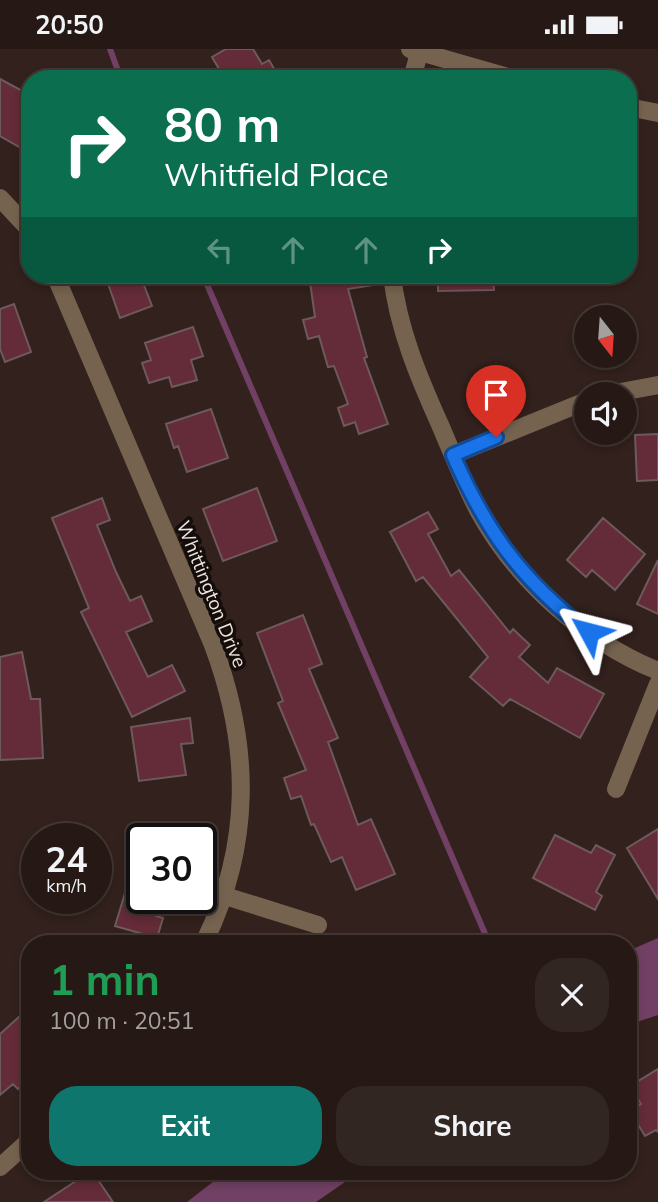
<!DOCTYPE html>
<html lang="en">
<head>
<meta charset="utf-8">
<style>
  body { margin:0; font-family:Mulish,sans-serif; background:#322622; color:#f1f3f6; height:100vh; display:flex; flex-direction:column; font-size:26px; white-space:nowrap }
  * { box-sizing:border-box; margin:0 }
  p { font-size:23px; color:#a4a0a0 }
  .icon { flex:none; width:38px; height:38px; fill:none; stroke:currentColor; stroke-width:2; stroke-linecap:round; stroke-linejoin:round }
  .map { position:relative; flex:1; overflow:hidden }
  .details { position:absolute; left:21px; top:886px; width:616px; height:245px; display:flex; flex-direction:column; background:#261915; border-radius:28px; box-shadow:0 4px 10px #0003,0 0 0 2px #423834 }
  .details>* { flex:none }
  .guide { position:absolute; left:21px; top:21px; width:616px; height:214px; border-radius:28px; box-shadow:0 4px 10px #0003,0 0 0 2px #423834; background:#0b6e4f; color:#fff; overflow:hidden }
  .needle { width:46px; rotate:163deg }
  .fabs { position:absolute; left:574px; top:256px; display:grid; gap:14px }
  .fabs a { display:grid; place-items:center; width:63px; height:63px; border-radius:50%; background:#261915; box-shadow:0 4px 10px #0003,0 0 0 2px #423834; font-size:35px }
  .speed { position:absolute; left:21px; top:774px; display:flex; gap:14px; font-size:35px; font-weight:700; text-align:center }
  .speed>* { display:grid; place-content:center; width:91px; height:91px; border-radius:50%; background:#261915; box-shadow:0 4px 10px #0003,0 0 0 2px #423834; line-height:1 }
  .speed small { font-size:18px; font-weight:400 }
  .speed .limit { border:4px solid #111; border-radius:10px; background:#fff; color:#111 }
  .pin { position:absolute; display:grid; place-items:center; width:60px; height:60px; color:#fff; margin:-72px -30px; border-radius:50% 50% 50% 0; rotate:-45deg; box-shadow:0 0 7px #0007 }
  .pin .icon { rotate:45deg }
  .me { position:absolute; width:77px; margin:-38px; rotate:308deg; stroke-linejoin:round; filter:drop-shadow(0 0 5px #0008) }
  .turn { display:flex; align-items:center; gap:24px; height:147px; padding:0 28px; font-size:32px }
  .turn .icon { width:91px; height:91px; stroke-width:2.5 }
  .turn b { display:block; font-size:49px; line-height:60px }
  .lanes { display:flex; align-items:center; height:66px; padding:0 28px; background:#0003; justify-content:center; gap:35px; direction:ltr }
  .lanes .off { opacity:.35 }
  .round { display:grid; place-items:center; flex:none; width:74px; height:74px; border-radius:28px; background:#322622 }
  .summary { display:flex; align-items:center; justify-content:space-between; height:119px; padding:0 28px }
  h1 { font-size:42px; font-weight:700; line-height:52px; color:#1e9e55 }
  .primary-button { display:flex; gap:14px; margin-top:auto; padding:14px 28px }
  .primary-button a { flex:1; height:80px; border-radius:28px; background:#0f766e; color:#fff; font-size:28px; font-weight:700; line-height:80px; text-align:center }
  .primary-button a+a { background:#322622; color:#f1f3f6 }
  .status { display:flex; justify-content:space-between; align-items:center; height:49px; padding:0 35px; background:#261915; direction:ltr }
  .status svg { height:19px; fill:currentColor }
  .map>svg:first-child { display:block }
</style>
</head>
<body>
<div class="status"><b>20:50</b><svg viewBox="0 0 49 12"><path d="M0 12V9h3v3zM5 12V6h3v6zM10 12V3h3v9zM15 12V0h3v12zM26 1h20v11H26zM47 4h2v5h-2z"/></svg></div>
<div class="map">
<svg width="658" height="1153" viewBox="0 0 658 1153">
  <rect width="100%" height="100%" fill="#32211c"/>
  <!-- water -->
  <path fill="#714064" d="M658,889v77l-30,10v-74z
    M227,1122h134l-45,31h-129z"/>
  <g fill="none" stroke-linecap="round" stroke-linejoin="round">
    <!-- stream -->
    <path stroke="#714064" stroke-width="6" d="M110,0l11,30
      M203,226l286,668"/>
  </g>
  <!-- building -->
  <path fill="#642b38" stroke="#6e595c" stroke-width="2" d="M226,0h27l9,15 7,-4 11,19h-55l-13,-22z
    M0,30l30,16v58l-30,-17z
    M105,226h35l12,31 -32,12z
    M309,226h71v9l-32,5 19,68 -3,1 24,66 -29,10 -4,-12 -11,4 -6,-18 10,-4 -14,-38 -6,1 -9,-31 -11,3 -5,-19 12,-3z
    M438,226h55l1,15 -56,1z
    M14,255l17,48 -26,10 -5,-13v-40z
    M193,278l10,29 -12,4 6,20 -25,7 -3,-10 -20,6 -7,-20 9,-3 -6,-17z
    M211,360l17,49 -41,14 -9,-26 -4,2 -8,-24z
    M658,385v46l-21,1 -2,-46z
    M257,439l20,53 -54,20 -20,-52z
    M102,449l8,22 -13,5 19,47 14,29 11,-5 11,25 -26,11 22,45 24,-12 13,26 -53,26 -51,-105 8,-4 -37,-90z
    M428,463l10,17 -10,5 23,42 8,-6 51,63 3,-4 17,16 -11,12 29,26 9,-15 47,26 -24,44 -70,-39 -7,7 -33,-29 18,-20 -65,-80 -7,4 -26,-49z
    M603,469l42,36 -30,36 -23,-20 -6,7 -19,-17z
    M658,511v54l-21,-10z
    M303,566l19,49 -13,5 29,69 -10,4 30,83 13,-6 24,55 -39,16 -14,-33 -11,5 -17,-38 -3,1 -10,-29 -10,3 -7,-21 22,-8 -28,-67 5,-2 -26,-68z
    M22,603l9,47h9l3,59 -43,2v-103z
    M190,669l3,25 -12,1 5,31 -47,6 -8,-54z
    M658,780v70l-31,-51z
    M555,786l36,18 5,-8 19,10 -19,37 6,4 -7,14 -62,-32z
    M138,801h4v48h19l-5,18 7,2 -6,20 -42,-12z
    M30,958v70l-12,12 -5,-5 -13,11v-61z
    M658,1020v63l-2,-2 -11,6 -15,-25 11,-7 -11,-18z
    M74,1122h18l21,31h-69l35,-23z"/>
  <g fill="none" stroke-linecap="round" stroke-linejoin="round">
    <!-- minor -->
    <path stroke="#75634f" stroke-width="18" d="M410,0l105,30
      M412,30l8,-30
      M628,58l30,6
      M0,149l30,32
      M55,226l158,370c38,102 39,199 -9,298
      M392,226c6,54 27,103 49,152 12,28 23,56 37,83 38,70 106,131 180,161
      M610,345l48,-9
      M453,406l133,-54
      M616,740l42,-105
      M225,847l93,29
      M0,1118l30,-27"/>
  </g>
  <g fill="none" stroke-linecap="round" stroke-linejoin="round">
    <!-- route casing -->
    <g stroke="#114b97" stroke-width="18">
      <path id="route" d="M496,388l-43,18c33,76 69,126 136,177"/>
    </g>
    <!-- route -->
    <use href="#route" stroke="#1a73e8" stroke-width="12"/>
  </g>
  <g text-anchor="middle" stroke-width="7" stroke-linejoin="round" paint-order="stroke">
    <!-- street labels -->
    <g font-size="19" fill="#efe4e0" stroke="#140d0a">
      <text transform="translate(212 545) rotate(68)" y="7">Whittington Drive</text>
    </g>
  </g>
</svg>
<div class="fabs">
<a><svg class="needle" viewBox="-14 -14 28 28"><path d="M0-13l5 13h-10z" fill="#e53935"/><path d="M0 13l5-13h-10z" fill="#a4a0a0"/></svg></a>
<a><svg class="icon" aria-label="sound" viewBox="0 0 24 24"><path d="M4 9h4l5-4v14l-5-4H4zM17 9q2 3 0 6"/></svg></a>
</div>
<div class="speed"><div>24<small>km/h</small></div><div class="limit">30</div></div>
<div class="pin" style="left:496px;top:388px;background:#d93025"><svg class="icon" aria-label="arrive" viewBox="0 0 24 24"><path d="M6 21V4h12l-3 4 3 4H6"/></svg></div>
<svg class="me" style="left:589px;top:583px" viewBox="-20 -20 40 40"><path d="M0-17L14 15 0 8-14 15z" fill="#1a73e8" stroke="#fff" stroke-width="4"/></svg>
<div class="guide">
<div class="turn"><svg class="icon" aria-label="right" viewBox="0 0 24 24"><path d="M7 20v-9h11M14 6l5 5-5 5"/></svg><div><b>80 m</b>Whitfield Place</div></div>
<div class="lanes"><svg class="icon off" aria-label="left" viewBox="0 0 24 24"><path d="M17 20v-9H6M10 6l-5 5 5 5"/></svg><svg class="icon off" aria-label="ahead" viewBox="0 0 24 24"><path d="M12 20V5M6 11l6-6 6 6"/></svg><svg class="icon off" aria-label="ahead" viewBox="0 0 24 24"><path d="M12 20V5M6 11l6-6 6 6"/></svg><svg class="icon" aria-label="right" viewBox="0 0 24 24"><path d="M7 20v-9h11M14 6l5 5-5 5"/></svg></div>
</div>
<section class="details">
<div class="summary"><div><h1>1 min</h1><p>100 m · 20:51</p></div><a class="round"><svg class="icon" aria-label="close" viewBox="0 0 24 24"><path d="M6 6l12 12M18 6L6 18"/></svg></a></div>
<div class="primary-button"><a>Exit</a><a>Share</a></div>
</section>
</div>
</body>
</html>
